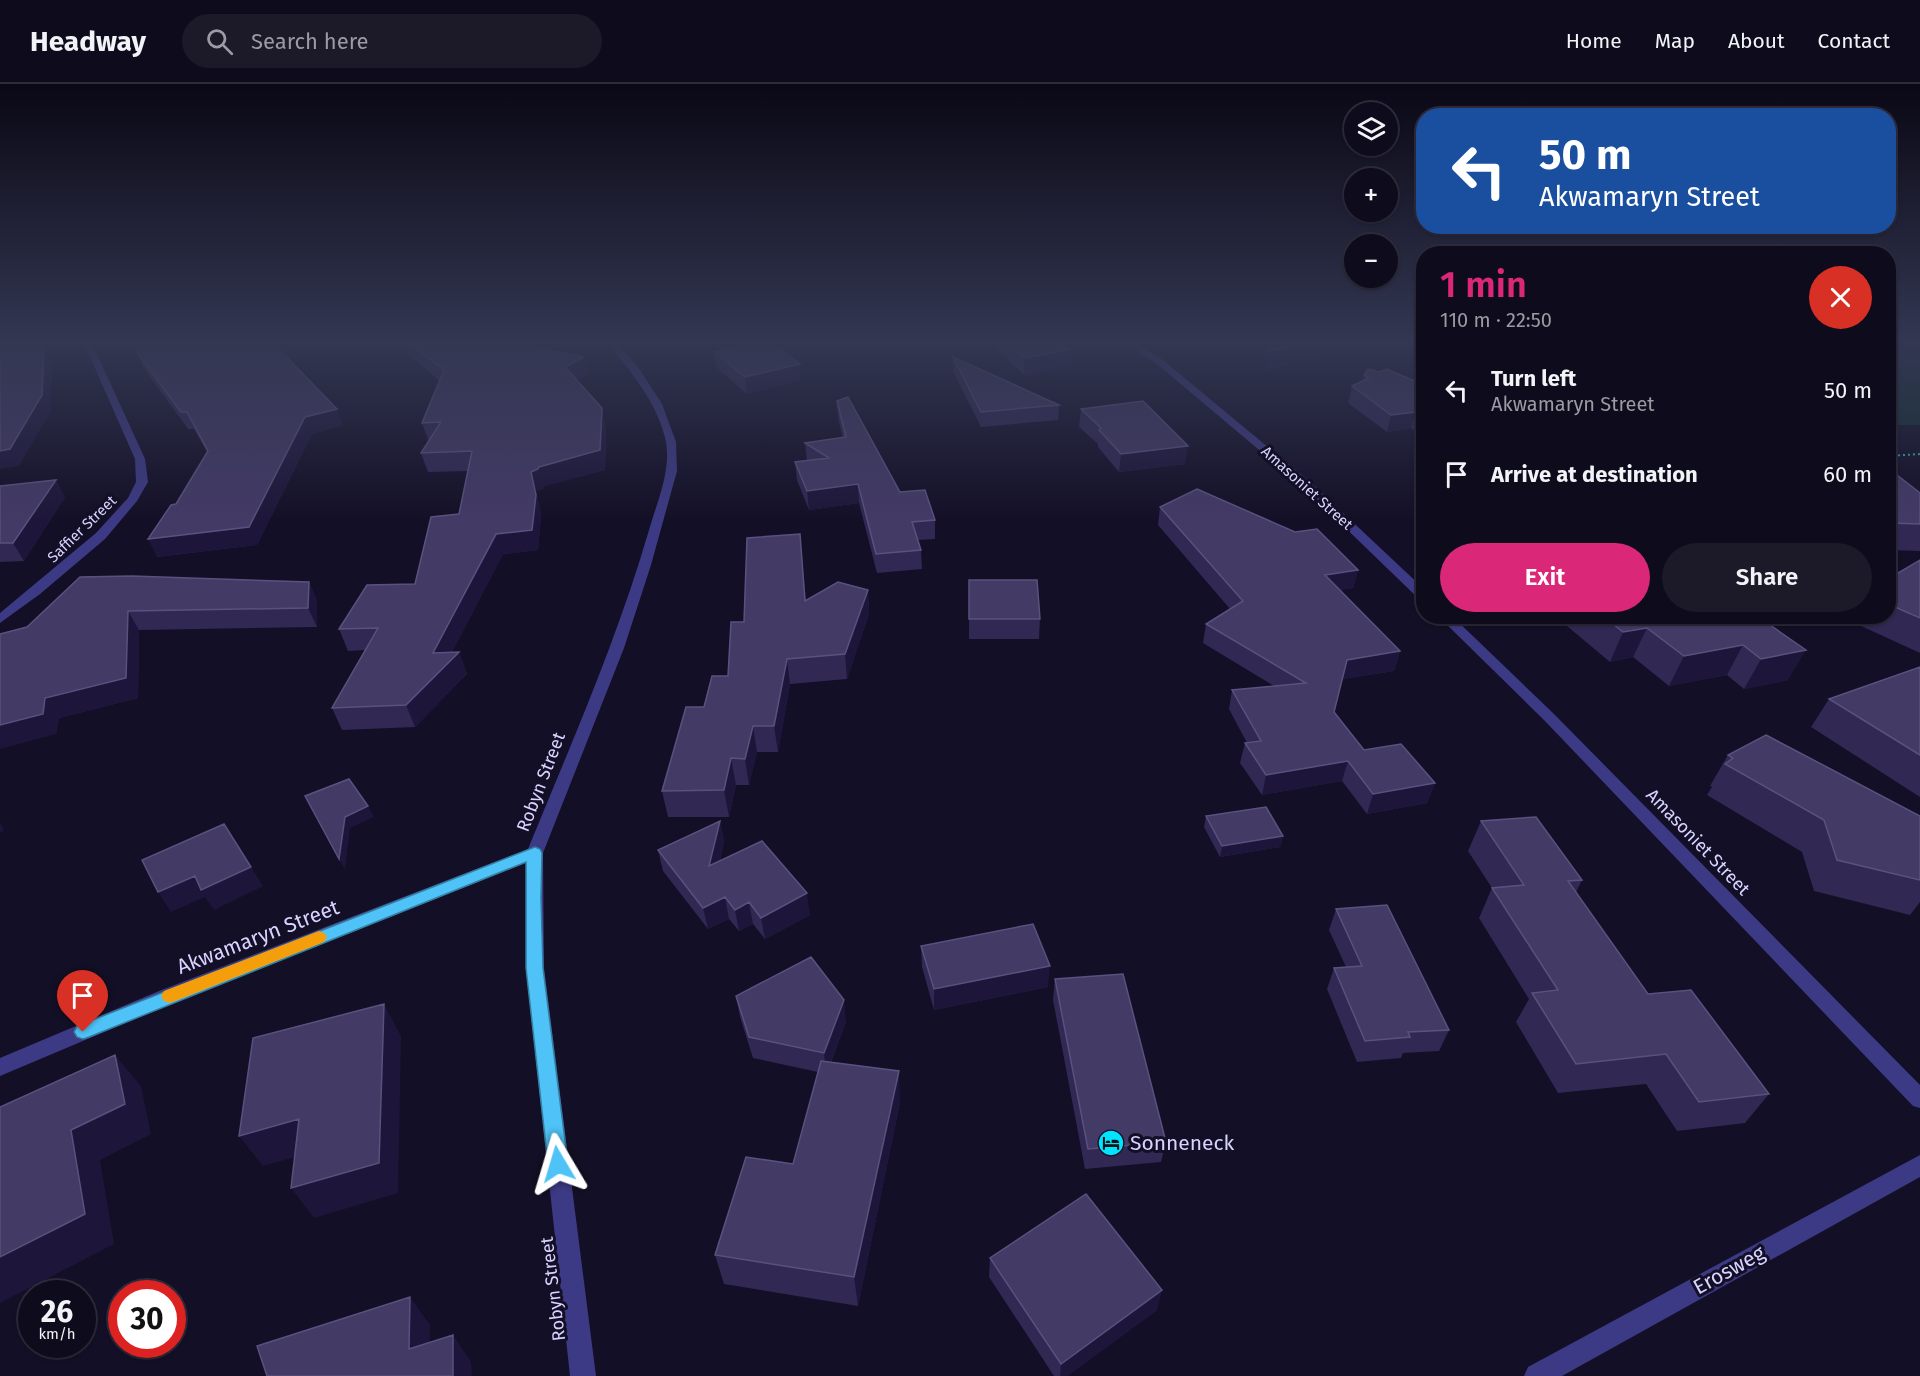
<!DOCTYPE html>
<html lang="en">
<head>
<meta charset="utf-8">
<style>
  body { margin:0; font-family:"Fira Sans",sans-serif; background:#1c1929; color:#f1f3f6; height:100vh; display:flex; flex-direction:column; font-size:22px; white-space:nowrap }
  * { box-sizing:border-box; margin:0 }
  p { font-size:20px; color:#9b9ba3 }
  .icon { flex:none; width:33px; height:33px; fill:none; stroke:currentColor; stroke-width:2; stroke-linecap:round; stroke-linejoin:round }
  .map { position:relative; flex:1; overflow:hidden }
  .drawer { position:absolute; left:1416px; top:162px; width:480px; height:378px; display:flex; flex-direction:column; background:#0e0b1c; border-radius:24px; box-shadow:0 2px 4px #0004,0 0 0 2px #2e2b3b }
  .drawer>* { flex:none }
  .hud { position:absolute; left:1416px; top:24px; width:480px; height:126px; border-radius:24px; box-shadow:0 2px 4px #0004,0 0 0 2px #2e2b3b; background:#1a4fa0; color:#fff; overflow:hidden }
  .buttons { position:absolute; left:1344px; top:18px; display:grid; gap:12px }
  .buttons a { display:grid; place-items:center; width:54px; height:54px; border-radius:50%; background:#0e0b1c; box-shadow:0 2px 4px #0004,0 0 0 2px #2e2b3b; font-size:30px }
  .speed { position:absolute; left:18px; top:1196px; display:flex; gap:12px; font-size:30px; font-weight:700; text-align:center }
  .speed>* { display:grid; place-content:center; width:78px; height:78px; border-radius:50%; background:#0e0b1c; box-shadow:0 2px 4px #0004,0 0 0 2px #2e2b3b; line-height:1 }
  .speed small { font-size:15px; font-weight:400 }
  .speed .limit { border:9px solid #d22; background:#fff; color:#111 }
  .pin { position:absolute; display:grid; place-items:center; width:51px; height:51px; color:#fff; margin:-62px -26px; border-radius:50% 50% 50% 0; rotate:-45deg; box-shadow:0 0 6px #0007 }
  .pin .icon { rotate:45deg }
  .me { position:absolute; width:66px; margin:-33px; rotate:353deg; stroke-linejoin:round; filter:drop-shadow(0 0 4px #0008) }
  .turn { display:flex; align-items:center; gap:21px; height:126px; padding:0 24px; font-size:27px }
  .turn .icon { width:78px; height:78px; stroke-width:2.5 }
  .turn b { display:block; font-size:42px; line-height:51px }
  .round { display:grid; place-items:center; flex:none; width:63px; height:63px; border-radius:32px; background:#1c1929 }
  .overview { display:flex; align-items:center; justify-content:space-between; height:102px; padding:0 24px }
  h1 { font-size:36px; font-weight:600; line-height:45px; color:#db2777 }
  .primary-button { display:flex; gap:12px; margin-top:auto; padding:12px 24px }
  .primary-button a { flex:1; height:69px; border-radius:36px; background:#db2777; color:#fff; font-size:24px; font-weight:600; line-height:69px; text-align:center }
  .primary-button a+a { background:#1c1929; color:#f1f3f6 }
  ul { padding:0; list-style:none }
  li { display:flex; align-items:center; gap:18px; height:84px; padding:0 24px }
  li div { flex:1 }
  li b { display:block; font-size:22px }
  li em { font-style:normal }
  header { display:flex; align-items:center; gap:36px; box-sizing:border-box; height:84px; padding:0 30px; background:#0e0b1c; border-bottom:2px solid #2e2b3b }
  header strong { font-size:28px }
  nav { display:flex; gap:33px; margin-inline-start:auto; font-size:21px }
  .search { width:420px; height:54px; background:#1c1929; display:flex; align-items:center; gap:15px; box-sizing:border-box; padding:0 21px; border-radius:33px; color:#9b9ba3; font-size:22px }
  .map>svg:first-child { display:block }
</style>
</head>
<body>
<header>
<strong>Headway</strong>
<div class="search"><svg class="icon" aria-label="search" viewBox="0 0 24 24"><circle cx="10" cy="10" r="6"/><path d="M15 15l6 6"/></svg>Search here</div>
<nav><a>Home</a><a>Map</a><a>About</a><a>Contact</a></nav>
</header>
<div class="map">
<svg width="1920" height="1292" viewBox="0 0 1920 1292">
  <rect width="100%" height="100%" fill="#130f26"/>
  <!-- green -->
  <path fill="#12302f" d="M1889,257h31v84h-31z"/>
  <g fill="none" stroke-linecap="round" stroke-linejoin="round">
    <!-- path -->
    <path stroke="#2fb8b0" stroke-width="2" stroke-dasharray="2 3" stroke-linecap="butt" d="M1888,372l32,-2"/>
    <!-- minor -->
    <path fill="#3d3a85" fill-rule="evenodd" d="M83,257h8l54,118 3,23 -11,19 -32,38 -65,55 -40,29v-10l96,-80 32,-35 8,-16 -1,-23z
      M607,257h9l24,29 22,34 14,38 1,29 -26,94 -27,83 -81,205 1,115 52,408h-26l-44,-408v-105l-353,140 -173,73v-18l159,-67 369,-142c43,-105 89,-209 121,-319 8,-28 22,-58 17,-88 -8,-40 -36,-70 -59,-101z
      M1123,257h10l30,19 147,122 114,107v11l-5,-1 -117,-113 -145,-122z
      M1438,532h14l102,98 366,371v23l-7,-2 -369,-386z"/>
    <!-- tertiary -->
    <path fill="#3d3a85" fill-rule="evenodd" d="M1920,1071v22l-358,199h-38l4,-9z"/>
  </g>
  <!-- wall -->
  <path fill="#312854" d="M133,257h138l72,84 -31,9 -55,111 -100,12 19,-53 31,-52 -13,-23h-6l-45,-62 -7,-16h3z
    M391,257h155l-6,7 48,26 -11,6 29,47 -1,43 -61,16 -1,3 -7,2 5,24 -3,35 -35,4 -51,98h7l8,22 -52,53 -73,3 -10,-22 33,-58 -17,1 -9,-22 76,-45 44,-70 9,-43 -40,1 -7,-19 8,-11 -7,-19 18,-42z
    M988,257h72l10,24 -46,10z
    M1236,257h105l-2,9 -74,21 3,-17z
    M714,268l87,28 -54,14 -30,-26z
    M953,273l106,48 -1,15 -77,7 -28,-56z
    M1379,288l45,13v52l-13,-9 -24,4 -39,-29 4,-17 11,-5 1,-6z
    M837,317l63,91 35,28v19l-17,1 3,10 1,19 -45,4 -18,-70 -50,7 -12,-30 -2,-18 12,-1 -2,-18 38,-5 -5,-20z
    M1081,325l104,55 -66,8 -21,-25v-3l-19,-17z
    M1888,384l32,25v58l-32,-1z
    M0,402l65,11 -41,64 -24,1z
    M1160,423l198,63 -5,18 -13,2 60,61 -6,20 -52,8 -8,33 30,38 71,33 -8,20 -60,11 -25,-33 -80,14 -22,-32 5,-20h2l-18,-34 3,-19 42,-4 -71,-43 3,-19 24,-15 -72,-84z
    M802,474l4,43 62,-11 1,24 -22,65 -57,5 -12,68h-21l-8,33h-13l-7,32h-61l-6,-26 42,-84 24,-31 16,-54z
    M1920,476v93l-72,-33 2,-4h38v-37z
    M80,493l229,5 8,19v26l-178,3 -1,68 -79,20 -3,16 -29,-107z
    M969,496l71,39 -1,20h-70z
    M1555,532h202l31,64 -44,9 -17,-14 -58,11 -36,-29 -23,5z
    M1920,583v130l-109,-70 18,-28z
    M1728,671l192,125v22l-10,13 -96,-24 -12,-39 -95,-57 5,-8 -2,-1z
    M1206,732l77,20 -3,11 -60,10 -16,-30z
    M720,737l4,21 -4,19 90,54 -45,24 -12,-15 -14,7 -10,-12 -21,10 -45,-58 -5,-21z
    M1481,737l101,59 -6,12 72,102 121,100 -24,29 -68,8 -31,-47 -88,9 -42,-71 13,-23 -50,-81 13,-30 -24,-37z
    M1336,825l113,121 -10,21 -36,2 -2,5 -44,4 -30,-73 7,-21 12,-1 -17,-37z
    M921,862l127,41 -114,23 -12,-43z
    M1055,895l111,163 -5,20 -76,7 -32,-169z
    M736,912l110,26 -15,40 69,40 -42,204 -134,-22 -9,-29 78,-91 25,-92 -65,-14 -13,-41z
    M990,1174l167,52 -90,66h-13l-65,-99z"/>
  <!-- shaded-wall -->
  <path fill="#1d163a" d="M528,257h18l-18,22 -4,-18z
    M1307,257h34l-2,9 -74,21 3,-19z
    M44,263l8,15 -1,49 -32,55 -19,3v-18z
    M1071,265l-1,16 -46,10v-17z
    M584,273l4,17 -19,11 -4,-18z
    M800,280l1,16 -54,14 -2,-17z
    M602,324l4,19 -1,43 -61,16 -1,3 -7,2 5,24 -3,35 -35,4 -58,112 14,-14 8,22 -52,53 -9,-22 27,-52 98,-181 8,-5z
    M337,325l6,16 -31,9 -55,111 -100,12 -9,-18 157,-122z
    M1416,328l-5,16 -24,4 4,-17z
    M1188,362l-3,18 -66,8 2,-18z
    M56,396l9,17 -41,64 -11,-18z
    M858,400l1,19 -50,7 -2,-19z
    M1358,486l-5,18 -33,5 5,-18z
    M309,498l8,19v26l-9,-19z
    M868,506l1,24 -22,65 -2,-25z
    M128,527l11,19 -1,68 -79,20 -3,16 -56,15v-24l45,-27z
    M1647,544l-14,29 -23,5 13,-30z
    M1743,561l-16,30 -58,11 15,-30z
    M1806,566l-18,30 -44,9 17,-30z
    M1400,567l-6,20 -52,8 5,-19z
    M787,575l3,25 -12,68 -4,-26z
    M753,642l4,26 -8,33 -4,-26z
    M731,674l5,27 -7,32 -5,-27z
    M1348,677l-6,20 -80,14 4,-20z
    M1435,699l-8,20 -60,11 6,-20z
    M368,722l6,11 -24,11 -5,42 -6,-11 6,-42z
    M720,737l4,21 -10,46 -5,-22z
    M0,738l4,9 -4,1z
    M1283,752l-3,11 -60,10 2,-11z
    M251,783l12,19 -49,24 -9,-13 -34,15 -13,-20 37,-16z
    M807,809l3,22 -45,24 -4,-21z
    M725,813l4,22 -21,10 -5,-21z
    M749,818l4,22 -14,7 -4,-21z
    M1050,882l-2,21 -114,23v-21z
    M844,916l2,22 -20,52 -2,-21z
    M384,920l17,32 -3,157 -84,25 -23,-30z
    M115,971l26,31 10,48 -51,26 14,84 -114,59v-46l71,-127z
    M899,987l1,31 -42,204 -4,-29z
    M299,1035l21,31 -57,16 -24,-30z
    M1162,1206l-5,20 -90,66h-7l1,-12z
    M410,1213l20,28 -1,51 -20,-27z
    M453,1251l18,27 1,14h-19z"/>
  <!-- building -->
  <path fill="#433a66" stroke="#5a527e" stroke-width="1.5" d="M0,257h33l11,6 -2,48 -32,54 -10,2z
    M135,257h136l66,68 -32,8 -56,110 -101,12 23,-34 5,-1 32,-53 -21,-39h-6l-45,-61 5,-1z
    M407,257h121l-4,4 60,12 -19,10 37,41 -2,42 -61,17 -1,2 -7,3 5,23 -4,35 -36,4 -63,119 26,-1 -53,53 -74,3 46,-80 -39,1 28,-44 48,-1 16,-67 28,-3 13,-63 -51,2 20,-31 -19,1 22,-53z
    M762,257h8l30,23 -55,13 -31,-25z
    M1005,257h55l11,8 -47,9z
    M1271,257h36l-39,11z
    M953,273l106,48 -78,7z
    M1368,285l11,3 8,-3 37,16v32l-8,-5 -25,3 -39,-29 17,-8 -5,-3z
    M848,313l52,95 25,-2 10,30 -23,2 9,28 -45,4 -18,-70 -51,7 -12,-29 34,-4 -24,-15 41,-6 -9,-36z
    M1143,317l45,45 -67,8 -22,-24 2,-2 -20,-19z
    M1888,384l32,25v31l-32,-1z
    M56,396l-43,63h-13v-57z
    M1197,405l98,43 22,-3 41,41 -33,5 75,76 -53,9 -13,52 30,38 37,-6 34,39 -62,11 -25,-33 -82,14 -21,-32 16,-2 -29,-51 74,-7 -100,-59 37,-23 -83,-94z
    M800,450l5,67 33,-19 30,8 -23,64 -58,5 -13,67h-21l-8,33 -14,-1 -7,32 -62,1 24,-84h18l8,-31h16l3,-54h13l3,-84z
    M1920,476v58l-32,-14v-25z
    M132,492l177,6 -1,26 -180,3 -2,67 -81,20 -2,16 -43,11v-91l27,-7 53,-50z
    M969,496h68l3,39h-71z
    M1603,532h154l49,34 -45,9 -18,-14 -59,11 -37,-28 -24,4z
    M1920,583v88l-91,-56z
    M1766,651l154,81v64l-83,-20 -13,-40 -99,-56 8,-6 -5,-3z
    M349,695l19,27 -23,11 -6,42 -34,-63z
    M1266,723l17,29 -61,10 -16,-30z
    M1536,733l46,63 -14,1 80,113 43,-4 78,104 -70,8 -33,-48 -90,10 -44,-71 26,-3 -66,-102 32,-3 -43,-64z
    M720,737l-11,45 53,-25 45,52 -46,25 -12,-16 -14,8 -10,-13 -22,11 -45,-58z
    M224,740l27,43 -50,23 -6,-14 -37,16 -16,-32z
    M1387,821l62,125 -41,2 2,5 -45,4 -31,-73 28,-2 -26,-57z
    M1033,840l17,42 -116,23 -13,-43z
    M811,873l33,43 -20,53 -75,-16 -13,-41z
    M1123,890l43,168 -78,7 -33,-170z
    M384,920l-5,159 -88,25 8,-69 -60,17 14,-98z
    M115,971l10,49 -54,26 14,84 -85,43v-150z
    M821,977l78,10 -45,206 -139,-22 31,-98 47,7z
    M1086,1110l76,96 -101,74 -71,-106z
    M410,1213l-1,52 44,-14v41h-186l-10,-30z"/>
  <!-- sky -->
  <linearGradient id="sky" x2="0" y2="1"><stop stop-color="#0a0815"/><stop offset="0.59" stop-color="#333752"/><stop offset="1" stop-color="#333752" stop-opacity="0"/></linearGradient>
  <rect width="1920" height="438" fill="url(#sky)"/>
  <!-- route -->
  <path fill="#4fc3f7" stroke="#337fa1" stroke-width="1.5" d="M535,763l5,2 2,4 -1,45 2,70 25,196 -3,7 -7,2 -7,-2 -3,-7 -22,-196v-106l-437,175 -6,2 -6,-2 -3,-5 3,-6z"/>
  <!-- slow -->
  <path fill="#f59e0b" d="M319,847l5,2 3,4 -3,5 -154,61 -6,-2 -3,-5 3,-5z"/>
  <!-- icons -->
  <defs>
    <g id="hotel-disc" transform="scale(1.35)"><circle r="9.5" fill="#00e5ff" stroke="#130f26"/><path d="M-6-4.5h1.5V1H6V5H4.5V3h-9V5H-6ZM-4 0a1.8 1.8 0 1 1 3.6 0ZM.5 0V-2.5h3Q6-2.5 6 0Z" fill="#111"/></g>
  </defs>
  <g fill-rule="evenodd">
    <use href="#hotel-disc" x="1111" y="1059"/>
  </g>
  <g text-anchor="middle" stroke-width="6" stroke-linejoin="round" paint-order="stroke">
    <!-- far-street labels -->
    <g font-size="15" fill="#d9d4ff" stroke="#130f26">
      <text transform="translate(1307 404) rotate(42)" y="5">Amasoniet Street</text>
      <text transform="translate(82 445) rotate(-44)" y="5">Saffier Street</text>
    </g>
    <!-- street labels -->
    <g font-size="18" fill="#d9d4ff" stroke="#130f26">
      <text transform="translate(541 698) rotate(-69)" y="6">Robyn Street</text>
      <text transform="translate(1698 758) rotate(46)" y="6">Amasoniet Street</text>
      <text transform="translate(553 1205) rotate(-97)" y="6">Robyn Street</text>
    </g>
    <!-- near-street labels -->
    <g font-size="21" fill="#d9d4ff" stroke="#130f26">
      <text transform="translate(258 853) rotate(-21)" y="7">Akwamaryn Street</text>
      <text transform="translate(1729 1186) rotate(-29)" y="7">Erosweg</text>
    </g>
    <!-- near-poi labels -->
    <g font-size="21" fill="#d9d4ff" stroke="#130f26" text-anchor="start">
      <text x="1130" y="1066">Sonneneck</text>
    </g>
  </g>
</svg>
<div class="buttons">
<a><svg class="icon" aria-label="layers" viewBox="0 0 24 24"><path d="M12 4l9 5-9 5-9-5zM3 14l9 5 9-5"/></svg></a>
<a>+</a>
<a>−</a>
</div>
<div class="speed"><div>26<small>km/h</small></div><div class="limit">30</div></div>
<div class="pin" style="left:83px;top:948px;background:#d93025"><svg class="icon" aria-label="arrive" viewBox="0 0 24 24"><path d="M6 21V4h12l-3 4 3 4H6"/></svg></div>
<svg class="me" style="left:558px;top:1080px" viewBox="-20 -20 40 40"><path d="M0-17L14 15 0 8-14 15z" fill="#4fc3f7" stroke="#fff" stroke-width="4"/></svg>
<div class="hud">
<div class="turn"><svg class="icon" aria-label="left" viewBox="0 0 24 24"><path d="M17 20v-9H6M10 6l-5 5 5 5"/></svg><div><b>50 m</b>Akwamaryn Street</div></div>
</div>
<section class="drawer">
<div class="overview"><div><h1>1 min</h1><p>110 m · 22:50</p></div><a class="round" style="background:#d93025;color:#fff"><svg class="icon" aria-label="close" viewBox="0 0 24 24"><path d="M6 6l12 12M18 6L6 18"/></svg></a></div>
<ul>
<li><svg class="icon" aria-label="left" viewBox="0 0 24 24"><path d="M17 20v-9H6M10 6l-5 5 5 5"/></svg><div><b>Turn left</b><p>Akwamaryn Street</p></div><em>50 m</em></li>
<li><svg class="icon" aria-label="arrive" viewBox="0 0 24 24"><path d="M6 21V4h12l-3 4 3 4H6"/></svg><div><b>Arrive at destination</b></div><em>60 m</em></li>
</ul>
<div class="primary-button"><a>Exit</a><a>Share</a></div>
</section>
</div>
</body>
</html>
